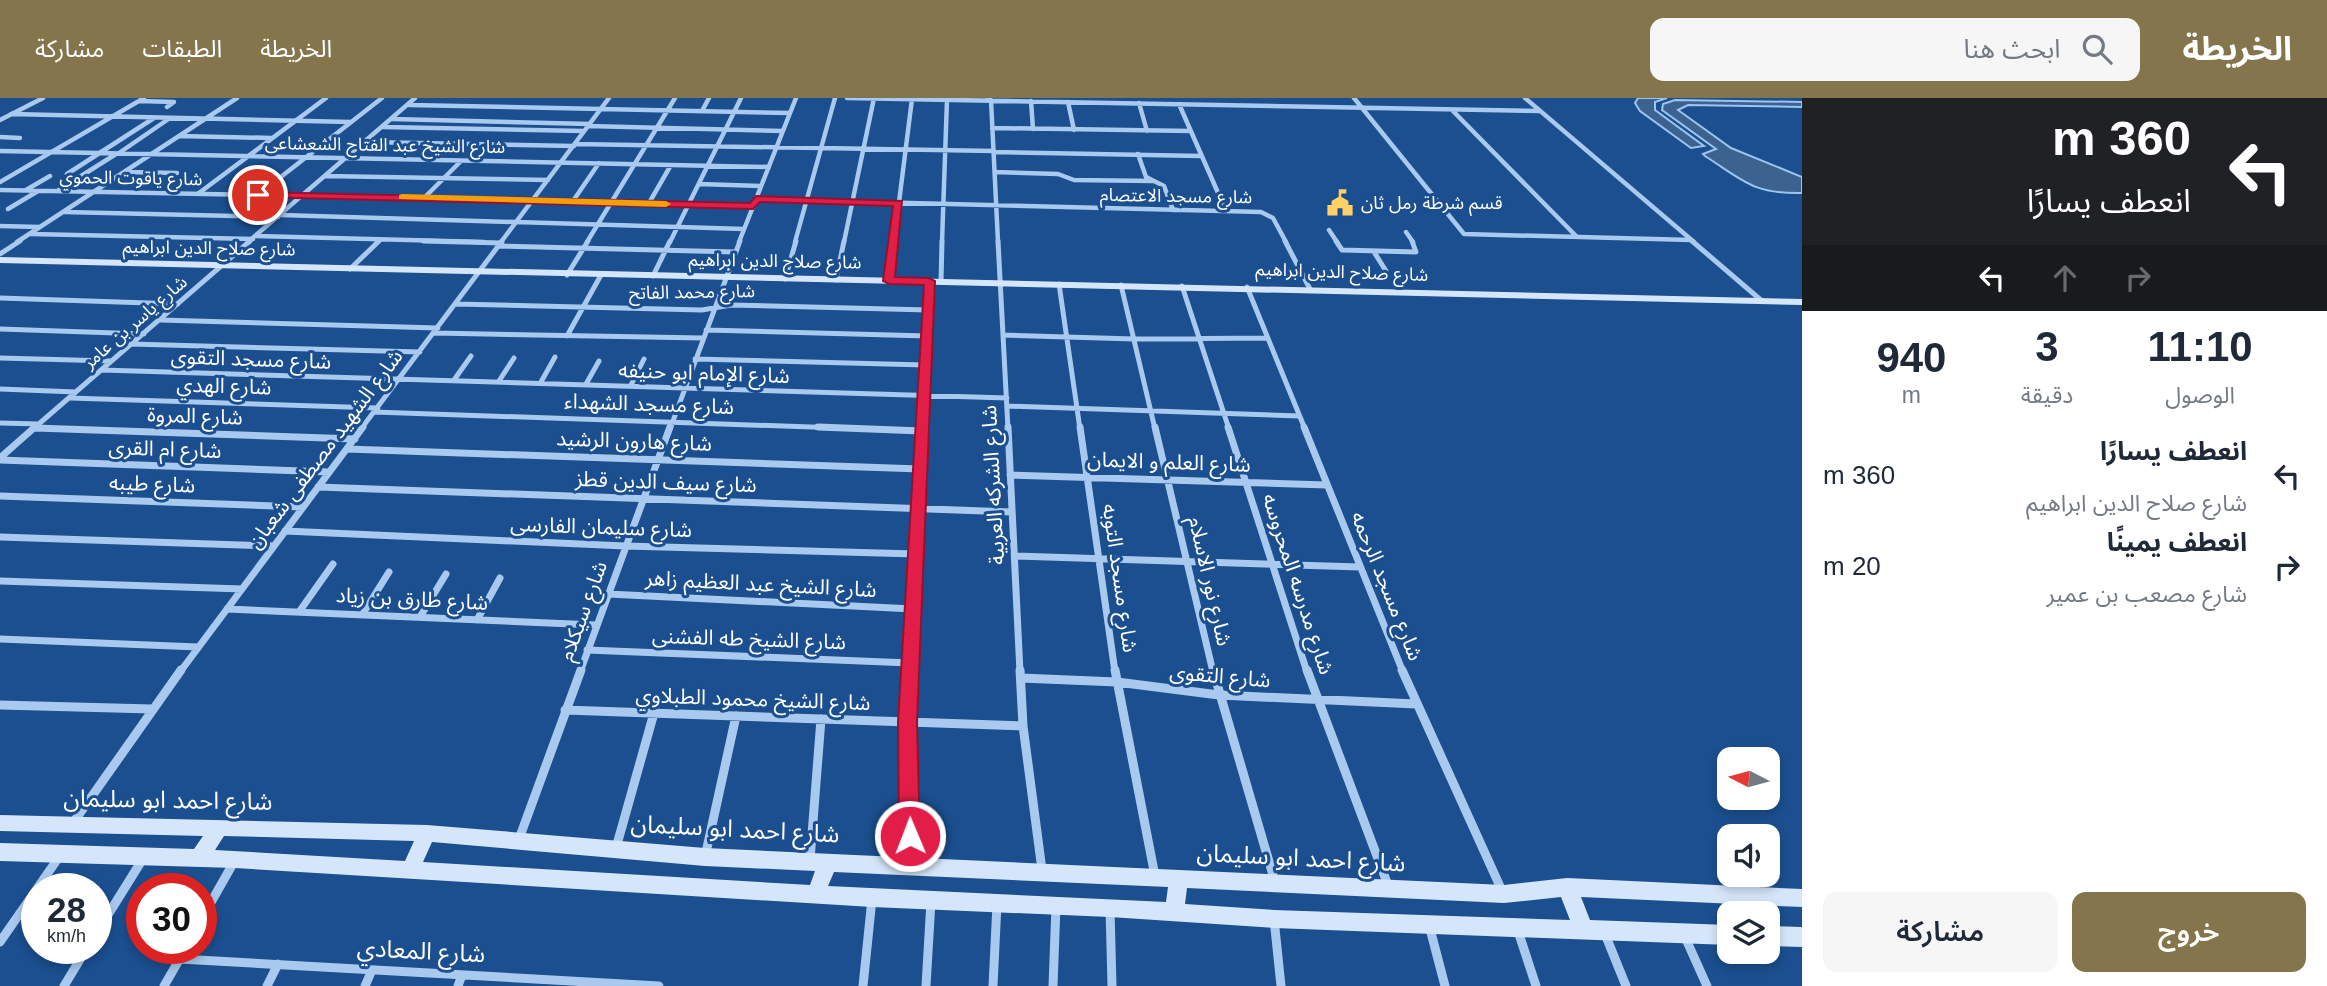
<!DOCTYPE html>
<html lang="ar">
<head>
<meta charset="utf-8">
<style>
  body { margin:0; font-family:Arial,"Noto Sans Arabic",sans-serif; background:#f6f6f7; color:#1f2937; direction:rtl; height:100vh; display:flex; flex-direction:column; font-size:26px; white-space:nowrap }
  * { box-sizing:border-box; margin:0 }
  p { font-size:23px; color:#747a83 }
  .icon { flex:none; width:38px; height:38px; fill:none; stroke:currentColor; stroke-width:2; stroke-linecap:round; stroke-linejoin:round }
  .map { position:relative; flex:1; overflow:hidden; direction:ltr }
  .panel { display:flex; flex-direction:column; background:#fff; width:525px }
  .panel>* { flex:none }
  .guide { background:#202124; color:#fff; overflow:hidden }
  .needle { width:46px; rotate:276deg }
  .fabs { position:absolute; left:1717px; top:649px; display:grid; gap:14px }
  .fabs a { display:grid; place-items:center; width:63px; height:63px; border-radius:14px; background:#fff; box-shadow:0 4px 10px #0003; font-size:35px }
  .speed { position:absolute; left:21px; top:775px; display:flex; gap:14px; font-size:35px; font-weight:700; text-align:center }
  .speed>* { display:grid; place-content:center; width:91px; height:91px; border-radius:50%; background:#fff; box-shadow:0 4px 10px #0003; line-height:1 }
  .speed small { font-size:18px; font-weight:400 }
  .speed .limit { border:10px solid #d22; background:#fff; color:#111 }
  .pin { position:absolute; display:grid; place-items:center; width:60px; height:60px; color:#fff; margin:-30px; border:4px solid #fff; border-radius:50%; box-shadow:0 2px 7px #0007 }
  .me { position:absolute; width:77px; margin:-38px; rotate:359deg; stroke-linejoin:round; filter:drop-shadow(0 0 5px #0008) }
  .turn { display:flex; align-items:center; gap:24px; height:147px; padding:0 21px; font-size:32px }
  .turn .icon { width:91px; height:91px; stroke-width:2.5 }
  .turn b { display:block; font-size:49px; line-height:60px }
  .lanes { display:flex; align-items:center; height:66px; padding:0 21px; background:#0003; justify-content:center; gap:35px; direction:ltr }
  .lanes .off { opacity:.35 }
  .eta { display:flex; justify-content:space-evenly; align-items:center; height:119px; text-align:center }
  .eta b { font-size:42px; font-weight:600; line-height:49px }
  .button { display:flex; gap:14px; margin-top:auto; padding:14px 21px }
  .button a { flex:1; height:80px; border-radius:14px; background:#84754c; color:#fff; font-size:28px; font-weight:600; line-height:80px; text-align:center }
  .button a+a { background:#f6f6f7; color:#1f2937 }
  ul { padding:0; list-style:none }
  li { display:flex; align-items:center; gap:21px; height:91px; padding:0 21px }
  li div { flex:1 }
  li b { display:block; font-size:26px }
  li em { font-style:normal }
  header { display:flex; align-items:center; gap:42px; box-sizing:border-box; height:98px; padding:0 35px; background:#84754c; color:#fff }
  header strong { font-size:33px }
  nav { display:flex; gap:38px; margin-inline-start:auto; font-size:24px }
  .search { width:490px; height:63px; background:#f6f6f7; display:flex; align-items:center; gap:18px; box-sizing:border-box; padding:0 24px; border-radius:14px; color:#747a83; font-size:26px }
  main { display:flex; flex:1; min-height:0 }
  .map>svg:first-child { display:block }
</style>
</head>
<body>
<header>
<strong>الخريطة</strong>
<div class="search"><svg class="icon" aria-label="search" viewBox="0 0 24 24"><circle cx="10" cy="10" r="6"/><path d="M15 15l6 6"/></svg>ابحث هنا</div>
<nav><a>الخريطة</a><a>الطبقات</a><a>مشاركة</a></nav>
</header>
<main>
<section class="panel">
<div class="guide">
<div class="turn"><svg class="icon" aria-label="left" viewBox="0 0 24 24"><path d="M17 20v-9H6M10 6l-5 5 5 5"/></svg><div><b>360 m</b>انعطف يسارًا</div></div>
<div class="lanes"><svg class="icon" aria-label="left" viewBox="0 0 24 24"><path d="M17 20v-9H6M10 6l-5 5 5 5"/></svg><svg class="icon off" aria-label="ahead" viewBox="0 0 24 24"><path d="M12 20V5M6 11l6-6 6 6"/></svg><svg class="icon off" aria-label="right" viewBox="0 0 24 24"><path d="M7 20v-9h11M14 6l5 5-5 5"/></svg></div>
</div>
<div class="eta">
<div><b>11:10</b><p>الوصول</p></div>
<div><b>3</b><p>دقيقة</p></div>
<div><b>940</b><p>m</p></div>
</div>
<ul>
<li><svg class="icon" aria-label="left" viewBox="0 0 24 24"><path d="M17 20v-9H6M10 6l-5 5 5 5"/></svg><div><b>انعطف يسارًا</b><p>شارع صلاح الدين ابراهيم</p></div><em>360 m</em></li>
<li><svg class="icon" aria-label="right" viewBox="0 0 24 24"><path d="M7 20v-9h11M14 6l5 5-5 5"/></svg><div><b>انعطف يمينًا</b><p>شارع مصعب بن عمير</p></div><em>20 m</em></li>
</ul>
<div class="button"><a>خروج</a><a>مشاركة</a></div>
</section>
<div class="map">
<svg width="1802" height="888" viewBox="0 0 1802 888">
  <rect width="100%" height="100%" fill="#1b4f8f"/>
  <!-- water -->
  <path fill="#3c6290" stroke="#9cc4f0" stroke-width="2" d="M1638,0h29l-12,4v8l49,36 -13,2 -51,-37 -5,-8z
    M1675,2l127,2v5l-114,-2 -10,5 53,38 71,29v16c-49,1 -58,-12 -97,-37l-2,-2 13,-5 -54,-39 1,-6z"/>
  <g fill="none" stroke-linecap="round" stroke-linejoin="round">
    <!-- street-far3 -->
    <path stroke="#a9c9ee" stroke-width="4.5" d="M847,0l693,13
      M988,0l3,2 7,142
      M1354,0l110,136 227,6
      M1525,0l169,144
      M139,3l35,1 -7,5
      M1031,3l2,28
      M1068,4l6,28
      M1139,5l8,28
      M1179,6l47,107
      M409,7l381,8
      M1452,12l124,126
      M702,13l7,-13
      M11,16l339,8
      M392,21l198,5
      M0,22l43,-22
      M588,28l195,5
      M383,29l201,4
      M992,30l199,3
      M179,38l93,2
      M0,39l20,1
      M366,44l208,4
      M575,46l419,7
      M0,53l769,16
      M994,54l207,4
      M119,55l51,-35
      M1138,56l8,23 18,9 9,24
      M125,74l52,1
      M995,74l63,2 16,6 79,1
      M67,76l87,-56
      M325,78l223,4
      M0,84l144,-84
      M699,86l62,2
      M0,92l303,6
      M26,92l24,-14
      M59,92l57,-36
      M199,95l127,-95
      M259,96l123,-96
      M304,97l449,11
      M424,100l37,-37
      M756,101l505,13 12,6 13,24
      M573,103l26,-38
      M649,105l22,-38
      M8,111l30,-18
      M64,114l214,5
      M281,117l463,14
      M0,128l40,1
      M1329,132l8,12
      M1406,134l7,10
      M31,136l222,5
      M256,138l228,6
      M17,144l220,-144
      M248,144l167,-144
      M377,144l3,-2
      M501,144l108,-144
      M587,144l88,-144
      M670,144l71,-144
      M739,144l57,-144
      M795,144l40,-144
      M844,144l30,-144
      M894,144l18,-143
      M942,144l5,-142"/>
    <!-- street-far2 -->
    <path stroke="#a9c9ee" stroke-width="5" d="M423,143l79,2
      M998,143l10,188
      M1285,143l25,48
      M1336,143l6,9 74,2 -4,-11
      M1692,143l70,60
      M499,148l236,6
      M1374,154l12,19
      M0,156l20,-13
      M350,171l29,-28
      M567,177l21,-34
      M653,178l17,-35
      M785,181l11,-38
      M836,182l8,-39
      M889,183l5,-40
      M941,184l1,-41
      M1059,186l21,145
      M1121,187l34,144
      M1182,188l47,143
      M1247,189l58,142
      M0,200l178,6
      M456,206l246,6 29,-5 197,5
      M160,222l278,8
      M0,231l144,5
      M706,232l221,6
      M434,235l268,5
      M1003,237l131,4 134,-1
      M567,238l34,-61
      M131,246l289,8
      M0,260l111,3
      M695,261l230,6
      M102,272l905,28
      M454,282l17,-24
      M499,283l15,-23
      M541,284l14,-25
      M586,286l13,-23
      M631,287l13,-26
      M0,291l76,3
      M70,300l308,10
      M1007,308l292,10
      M374,314l494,17
      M0,325l39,1
      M35,330l33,1
      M33,331l217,-188
      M361,331l141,-188
      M670,331l70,-188
      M922,331l7,-148"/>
    <!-- street-far1 -->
    <path stroke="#a9c9ee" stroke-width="7" d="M818,329l104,4
      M1008,329l12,245
      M1080,329l35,245
      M1155,329l58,245
      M1228,329l79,245
      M1304,329l99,245
      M35,330l320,11
      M347,351l573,20
      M0,360l35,-31
      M0,362l329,12
      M1010,377l317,10
      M318,389l694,25
      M0,398l303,11
      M285,433l340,15 291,8
      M0,439l274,9
      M1015,458l345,11
      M0,483l242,8
      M608,496l305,15
      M227,511l369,16
      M299,514l34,-48
      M362,517l27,-43
      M420,519l26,-43
      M477,522l23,-42
      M0,541l198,8
      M587,552l323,13
      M180,574l183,-245
      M580,574l90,-245
      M910,574l12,-245"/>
    <!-- street -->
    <path stroke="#a9c9ee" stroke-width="9" d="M910,572l-3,52 4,142
      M1020,572l3,56 19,144
      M1115,572l40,206
      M1213,572l62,212
      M1307,572l82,218
      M1402,572l101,223
      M1021,580l96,4 102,13 197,9
      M0,607l152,4
      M565,612l458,16
      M73,725l108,-153
      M519,741l62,-169
      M616,750l38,-135
      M705,759l31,-141
      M810,762l11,-141
      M1110,810l2,78
      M1274,821l7,67
      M201,822l34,-60
      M1429,827l16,61
      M1518,833l18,55
      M96,836l48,-77
      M1605,836l21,52
      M1685,839l22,49
      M0,844l59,-85
      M180,861l479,27
      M64,888l23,-38
      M164,888l22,-38
      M267,888l11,-22
      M365,888l7,-16
      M458,888l4,-11
      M863,888l9,-87
      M926,888l5,-85
      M993,888l4,-82
      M1053,888l3,-80"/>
    <!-- secondary -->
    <path fill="#d6e6fa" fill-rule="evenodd" d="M0,159l1802,42v6l-1802,-42z
      M0,717l427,10 278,23 799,37 63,-7 235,11v18l-221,-10 9,23 139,5v20l-455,-17 -164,-11 -238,-10 -637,-39 -235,-7v-18l194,6 9,-13 -203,-5zM224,738l190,5 -9,20 -190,-11zM432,744l273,24 110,5 -5,14 -387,-23zM834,774l334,15 -2,15 -338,-16zM1187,790l317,15 57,-6 9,23 -296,-10 -89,-6z
      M1768,828l34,1v20l-34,-1z"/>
  </g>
  <!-- route -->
  <path fill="#e11d48" stroke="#92132f" stroke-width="2" d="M258,94l492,11 6,-7 146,5 -7,76 34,1 6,3 -18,441 3,114 -3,7 -7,3 -8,-3 -3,-7 -1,-114 26,-437 -35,-1 -6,-3 10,-75 -133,-4 -7,7 -498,-12v-4z"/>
  <!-- slow -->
  <path fill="#f59e0b" d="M402,96l264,7 5,3 -5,3 -267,-8v-4z"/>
  <!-- icons -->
  <defs>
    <g id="civic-bare" transform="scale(2.1)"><path d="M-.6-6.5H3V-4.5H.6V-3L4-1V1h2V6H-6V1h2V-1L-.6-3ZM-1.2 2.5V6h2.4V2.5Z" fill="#ffd166" stroke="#1b4f8f" stroke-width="2.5" paint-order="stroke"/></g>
  </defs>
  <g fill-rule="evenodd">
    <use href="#civic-bare" x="1340" y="105"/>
  </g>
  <g text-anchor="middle" stroke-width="6" stroke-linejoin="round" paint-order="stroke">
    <!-- far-street labels -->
    <g font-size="18" fill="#fff" stroke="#1b4f8f">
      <text transform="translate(385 47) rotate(1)" y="6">شارع الشيخ عبد الفتاح الشعشاعى</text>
      <text transform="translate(131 80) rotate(1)" y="6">شارع ياقوت الحموي</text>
      <text transform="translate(1176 98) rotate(1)" y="6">شارع مسجد الاعتصام</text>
      <text transform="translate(209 150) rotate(1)" y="6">شارع صلاح الدين ابراهيم</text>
      <text transform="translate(775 163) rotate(1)" y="6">شارع صلاح الدين ابراهيم</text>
      <text transform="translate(1342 174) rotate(2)" y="6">شارع صلاح الدين ابراهيم</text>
      <text transform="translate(692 194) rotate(-1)" y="6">شارع محمد الفاتح</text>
      <text transform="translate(135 224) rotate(-41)" y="6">شارع ياسر بن عامر</text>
    </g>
    <!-- far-poi labels -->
    <g font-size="18" fill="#fff" stroke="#1b4f8f" text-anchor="start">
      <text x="1361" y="111">قسم شرطة رمل ثان</text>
    </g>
    <!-- street labels -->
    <g font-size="21" fill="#fff" stroke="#1b4f8f">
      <text transform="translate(251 261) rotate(2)" y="7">شارع مسجد التقوى</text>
      <text transform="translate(704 275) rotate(2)" y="7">شارع الإمام ابو حنيفه</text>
      <text transform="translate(224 288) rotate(2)" y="7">شارع الهدي</text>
      <text transform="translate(649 306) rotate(2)" y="7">شارع مسجد الشهداء</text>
      <text transform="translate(195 318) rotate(2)" y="7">شارع المروة</text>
      <text transform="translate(634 343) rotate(2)" y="7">شارع هارون الرشيد</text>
      <text transform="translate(165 351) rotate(2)" y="7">شارع ام القرى</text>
      <text transform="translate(325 351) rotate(-53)" y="7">شارع الشهيد مصطفى شعبان</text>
      <text transform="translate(1169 364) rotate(2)" y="7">شارع العلم و الايمان</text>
      <text transform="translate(666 384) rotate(2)" y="7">شارع سيف الدين قطز</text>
      <text transform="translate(152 386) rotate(2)" y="7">شارع طيبه</text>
      <text transform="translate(993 387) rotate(-93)" y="7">شارع الشركه العربية</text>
      <text transform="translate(601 429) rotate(2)" y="7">شارع سليمان الفارسى</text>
      <text transform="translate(1120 480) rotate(82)" y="7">شارع مسجد التوبه</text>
      <text transform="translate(1210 483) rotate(77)" y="7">شارع نور الاسلام</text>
      <text transform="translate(761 486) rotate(3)" y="7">شارع الشيخ عبد العظيم زاهر</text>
      <text transform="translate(1298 486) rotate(72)" y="7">شارع مدرسه المحروسه</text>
      <text transform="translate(1387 488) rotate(68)" y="7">شارع مسجد الرحمه</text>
      <text transform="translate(412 501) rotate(3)" y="7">شارع طارق بن زياد</text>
      <text transform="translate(583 513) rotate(-70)" y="7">شارع سيكلام</text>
      <text transform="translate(749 541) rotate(2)" y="7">شارع الشيخ طه الفشنى</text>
      <text transform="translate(1220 578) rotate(5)" y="7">شارع التقوى</text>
      <text transform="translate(753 601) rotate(2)" y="7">شارع الشيخ محمود الطبلاوي</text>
    </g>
    <!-- near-street labels -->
    <g font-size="24" fill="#fff" stroke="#1b4f8f">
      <text transform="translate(168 702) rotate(1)" y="8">شارع احمد ابو سليمان</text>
      <text transform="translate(735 731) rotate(3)" y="8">شارع احمد ابو سليمان</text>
      <text transform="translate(1301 760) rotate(3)" y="8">شارع احمد ابو سليمان</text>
      <text transform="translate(421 853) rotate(3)" y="8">شارع المعادي</text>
    </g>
  </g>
</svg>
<div class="fabs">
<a><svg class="needle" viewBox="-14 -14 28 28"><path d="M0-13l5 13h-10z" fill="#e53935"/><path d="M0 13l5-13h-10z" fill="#747a83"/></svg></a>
<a><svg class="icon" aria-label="sound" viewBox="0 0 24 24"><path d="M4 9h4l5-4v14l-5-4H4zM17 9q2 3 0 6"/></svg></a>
<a><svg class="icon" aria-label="layers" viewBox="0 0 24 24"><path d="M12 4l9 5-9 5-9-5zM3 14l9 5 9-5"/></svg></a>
</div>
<div class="speed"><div>28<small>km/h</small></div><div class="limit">30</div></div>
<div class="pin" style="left:258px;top:97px;background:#d93025"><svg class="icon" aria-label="arrive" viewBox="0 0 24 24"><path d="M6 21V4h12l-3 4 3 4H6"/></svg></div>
<svg class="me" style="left:910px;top:738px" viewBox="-20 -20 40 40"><circle r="17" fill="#e11d48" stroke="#fff" stroke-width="3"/><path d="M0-11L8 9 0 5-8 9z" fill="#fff"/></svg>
</div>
</main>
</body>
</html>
